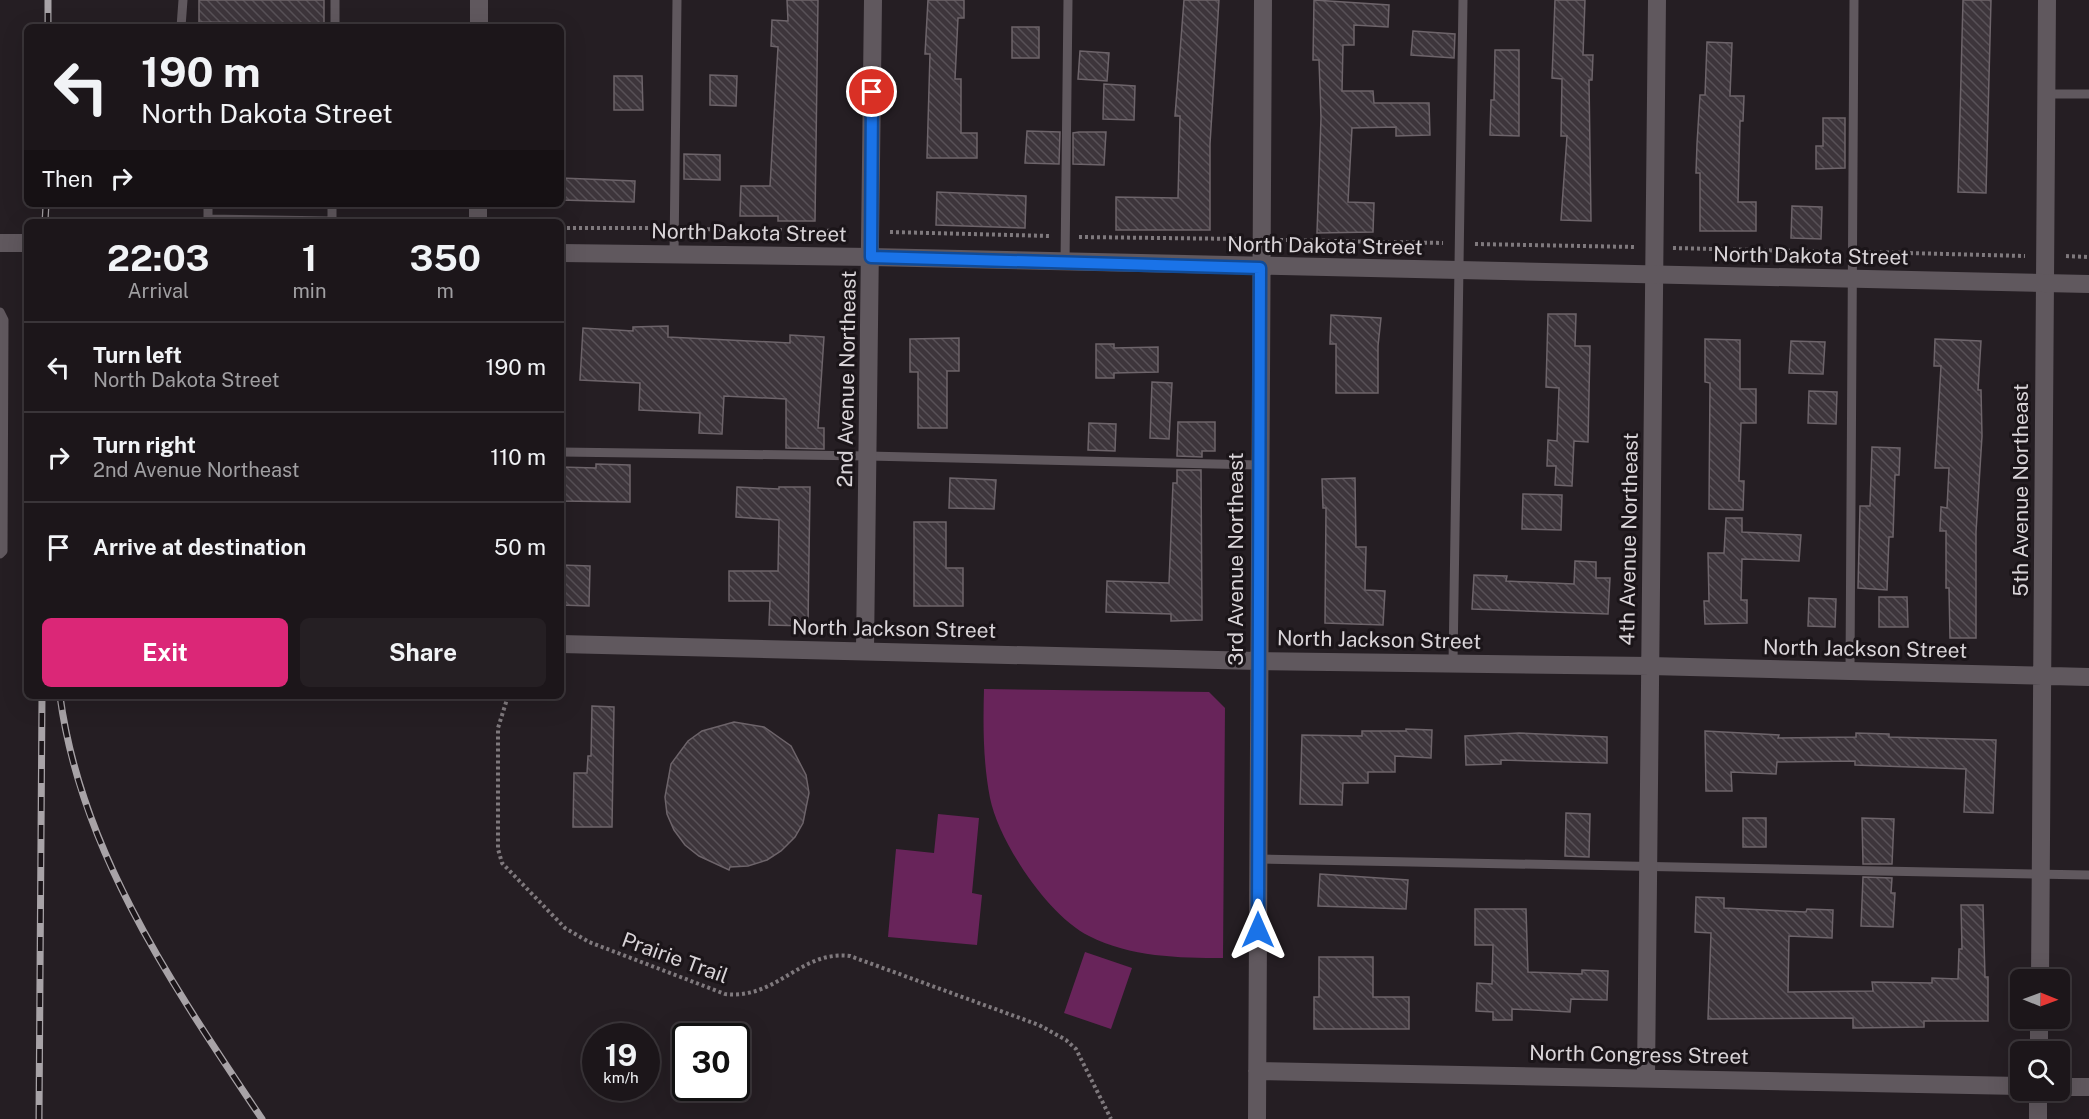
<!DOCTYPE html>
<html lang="en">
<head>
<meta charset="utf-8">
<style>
  body { margin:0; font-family:"Public Sans",sans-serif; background:#251f23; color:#f1f3f6; height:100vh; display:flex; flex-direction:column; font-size:22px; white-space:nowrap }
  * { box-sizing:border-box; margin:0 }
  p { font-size:20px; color:#a09fa2 }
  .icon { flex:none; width:33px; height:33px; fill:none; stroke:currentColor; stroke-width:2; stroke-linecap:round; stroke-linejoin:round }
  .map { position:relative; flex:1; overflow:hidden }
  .drawer { position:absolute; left:24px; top:219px; width:540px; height:480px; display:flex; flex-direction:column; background:#1c161a; border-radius:9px; box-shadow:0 6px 24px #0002,0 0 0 2px #3a3539 }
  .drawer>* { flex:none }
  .top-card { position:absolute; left:24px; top:24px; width:540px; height:183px; border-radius:9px; box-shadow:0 6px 24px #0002,0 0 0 2px #3a3539; background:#1c161a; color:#f1f3f6; overflow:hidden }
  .needle { width:39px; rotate:91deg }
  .fabs { position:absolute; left:2010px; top:969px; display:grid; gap:12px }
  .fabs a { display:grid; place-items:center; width:60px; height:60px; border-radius:9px; background:#1c161a; box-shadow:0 6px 24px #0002,0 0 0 2px #3a3539; font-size:30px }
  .speed { position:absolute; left:582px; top:1023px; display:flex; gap:12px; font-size:30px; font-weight:700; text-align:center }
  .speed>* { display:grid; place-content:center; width:78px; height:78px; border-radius:50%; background:#1c161a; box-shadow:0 6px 24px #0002,0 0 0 2px #3a3539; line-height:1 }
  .speed small { font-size:15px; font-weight:400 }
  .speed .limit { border:3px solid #111; border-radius:9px; background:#fff; color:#111 }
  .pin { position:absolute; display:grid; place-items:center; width:51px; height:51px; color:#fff; margin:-26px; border:3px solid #fff; border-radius:50%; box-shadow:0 2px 6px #0007 }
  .me { position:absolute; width:66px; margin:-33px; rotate:0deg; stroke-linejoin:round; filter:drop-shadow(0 0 4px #0008) }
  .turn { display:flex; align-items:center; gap:21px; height:126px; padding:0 18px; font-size:27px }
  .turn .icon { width:78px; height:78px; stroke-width:2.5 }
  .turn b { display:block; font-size:42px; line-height:51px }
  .then { display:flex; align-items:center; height:57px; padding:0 18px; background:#0003; gap:12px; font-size:22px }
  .eta { display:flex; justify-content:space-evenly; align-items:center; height:102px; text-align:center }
  .eta b { font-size:36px; font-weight:700; line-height:42px }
  .cta { display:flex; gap:12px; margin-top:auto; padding:12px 18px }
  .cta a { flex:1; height:69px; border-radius:9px; background:#db2777; color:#fff; font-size:24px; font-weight:700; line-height:69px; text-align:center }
  .cta a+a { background:#251f23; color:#f1f3f6 }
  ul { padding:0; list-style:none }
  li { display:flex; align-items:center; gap:18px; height:90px; padding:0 18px; border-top:2px solid #3a3539 }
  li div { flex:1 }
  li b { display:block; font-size:22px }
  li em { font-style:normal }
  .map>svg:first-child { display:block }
</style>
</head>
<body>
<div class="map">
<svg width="2089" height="1119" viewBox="0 0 2089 1119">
  <defs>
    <pattern id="building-back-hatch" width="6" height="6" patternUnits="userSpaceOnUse" patternTransform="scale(1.5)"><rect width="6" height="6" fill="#3d353b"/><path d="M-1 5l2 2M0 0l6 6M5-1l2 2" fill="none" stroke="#585157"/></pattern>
  </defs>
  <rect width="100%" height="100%" fill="#251e23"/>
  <!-- green -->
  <path fill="#68245a" d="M984,689l225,3 16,16 -2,250c-44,0 -93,-1 -134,-22 -41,-20 -90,-94 -99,-138 -7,-36 -7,-73 -6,-109z
    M938,814l41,4 -7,75 10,2 -5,50 -89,-8 8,-88 38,4z
    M1085,952l47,16 -21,61 -47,-16z"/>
  <!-- building -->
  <path fill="url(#building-back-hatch)" stroke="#6d646a" stroke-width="1.5" d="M199,0h125v24l-125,-2z
    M787,0h31l-3,221h-37v-5h-38l1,-30h29l8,-139 -7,-1 1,-26 16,1z
    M928,0h36v18h-6l-3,61h6v54h16v25h-50l3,-104h-5z
    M1184,0h35l-9,144v86h-94v-33l62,1 2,-82h-5z
    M1314,0l75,5 -1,22 -34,-2v20h-11l-1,46h31l1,12h55l1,32 -34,1v-9l-44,1 -4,74 26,1 -1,29 -56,1 4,-115 -2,-58h-6z
    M1555,0h30l-2,55h10l-1,25h-3l2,141 -30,-1 6,-84h-6l1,-57 -10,-1z
    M1963,0h28l-5,193 -28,-1z
    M1012,27h27v31h-27z
    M1413,31l42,3 -1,24 -43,-3z
    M1707,42l25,1 -2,53h14l-1,25h-3l-2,81h18v29h-56v-58h-4l1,-29 3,-49h5z
    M1495,50h24v86l-29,-1 1,-35h3z
    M1080,51l29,2 -2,28 -29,-2z
    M710,75l27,1 -1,30 -26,-1z
    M614,76h28l1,34h-29z
    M1104,84l31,2 -1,34 -31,-1z
    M1823,118h22v50l-29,1v-23h7z
    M1027,131l33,1 -1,32 -34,-1z
    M1079,132h27l-2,33 -31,-1v-31z
    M684,154l36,1v25l-36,-1z
    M561,178l74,3 -1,21 -73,-2z
    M937,192l89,4 -1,32 -89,-3z
    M1792,206l30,1 -1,32 -30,-1z
    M1548,314h28l-1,32h15l-2,96 -14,-1 -2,45 -17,-1 1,-19h-9l1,-26 9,1 2,-53 -13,-1z
    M1331,315l50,3 -3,28v47h-42v-49h-6z
    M668,326v11l122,6v-8l34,2 -6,91h6v21l-38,-1v-49l-62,-3 -2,38 -23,-1 1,-20 -61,-3 1,-27 -60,-3 3,-52 50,3v-4z
    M959,338v33h-12v57h-29v-56h-8v-33z
    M1705,339l35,1v49h16v34h-15l-2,58h5l-1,29 -34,-1 1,-126 -5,-1z
    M1935,339l46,2 -3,49h3l1,46 -6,96v106h-26l-1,-50h-3v-57h-6l1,-24 6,1 2,-40h-14l6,-102h-7z
    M1791,341l34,1 -2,32 -34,-1z
    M1096,344h18v4l44,-1v25l-44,1v5h-18z
    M1152,382l20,1 -3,56 -19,-1z
    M1809,391l28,1 -1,32 -28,-1z
    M1178,422h37v29h-13v6l-25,-1z
    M1089,423l27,1 -1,27 -27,-1z
    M1872,447l28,1 -1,27h-4l-2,62h-4l-2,53 -29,-2 2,-82h10z
    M596,464l34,1v37l-69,-1v-34l35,1z
    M1177,470h24l1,150 -31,1v-7l-65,-2 1,-31 62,2 4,-100h4z
    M950,478l46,2 -2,29 -45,-1z
    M1355,478l1,69h10l-1,43 20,1 -2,34 -58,-2 1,-115h-3l-1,-29z
    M737,487l42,2v-2h31l-2,139 -39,-1 1,-24h-41v-30h49l1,-51 -43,-3z
    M1523,494l39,1 -1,35 -39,-1z
    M1726,518h16v14l59,3 -2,26 -57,-2 -1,41h6v23l-42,1 -1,-23h5l-1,-48h16z
    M914,522h32v46h17v38h-49z
    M1575,561l21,1v16h14l-2,36 -136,-5 2,-34 33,1 -1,5 68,3z
    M561,565l29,1 -1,40 -28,-1z
    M1879,597h28l1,30h-29z
    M1809,598l27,1 -1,28 -27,-1z
    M592,706l22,1 -2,120h-39l1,-54h13l1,-17h3z
    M734,722l30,5 27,19 15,29 3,18 -6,30 -8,14 -14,14 -14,9 -19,6 -18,1 -1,3 -30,-14 -14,-11 -11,-15 -7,-16 -2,-17 6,-33 17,-23 14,-10z
    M1406,729l26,1 -1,28 -36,-2v16h-27v11h-25l-1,22 -42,-1 2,-69 60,1v-5h44z
    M1705,731l74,4 -1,3 78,-1v-4l33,1v3l107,3 -3,73 -29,-1 2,-43 -111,-4v-4l-78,1 -1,12 -45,-2 1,19h-26z
    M1519,733l88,4v26l-106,-3v4l-35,1 -1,-29z
    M1566,813l24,1 -1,43 -24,-1z
    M1743,818h23v29h-23z
    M1862,818l32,1 -2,45h-29z
    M1320,874l88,6 -2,29 -88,-3z
    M1863,877l29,1 -1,15h4l-2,34 -32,-1z
    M1696,897l28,1v10l82,4 1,-3 26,1 -1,28 -43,-2 -1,56 85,-1 -1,-9 60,1v-5l26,1 1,-30h3l-1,-44h22l2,72h3v44h-64v6l-71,1v-10l-145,1 3,-86 -16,-1z
    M1475,909h51l2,63 54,2v-4l26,1 -1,29 -36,-1 -1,13 -58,-3v11h-19v-8l-17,-1 1,-28 15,1 1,-39h-18z
    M1319,957h54v40h36v32h-95v-32h5z"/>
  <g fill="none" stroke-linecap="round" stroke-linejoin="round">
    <!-- path -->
    <path stroke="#7f797d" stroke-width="4" stroke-dasharray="3 3" stroke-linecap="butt" d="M30,221l59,1
      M561,228h100
      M689,229l161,2
      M890,232l160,4
      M1079,237l163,2
      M1280,240l163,3
      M1475,244l160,3
      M1673,248l163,4
      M1868,252l157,4
      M2066,256l23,1
      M508,696l-10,32v121l4,14 63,65 24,14 136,52c52,6 75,-44 125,-38l189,69 27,15 10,9 35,70"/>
    <!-- service -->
    <path stroke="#60585e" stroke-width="9" d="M181,27l2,-27
      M335,27v-27
      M2046,94h43
      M208,219l124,2
      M208,222v-18
      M332,222v-18
      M674,255l3,-255
      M1065,263l3,-263
      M0,312l4,8 -1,231 -3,3
      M561,452l307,4 391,9
      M1453,664l10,-664
      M1850,671l4,-671
      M1258,859l831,16"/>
    <!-- minor -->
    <path stroke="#60585e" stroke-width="18" d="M479,27v-27
      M478,222v-18
      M561,644l697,17 392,5 439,11
      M865,650l8,-650
      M2040,980l7,-980
      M2039,1052v-34
      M1257,1071l763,15
      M1646,1078l11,-1078
      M2060,1087h29
      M1257,1119l6,-1119
      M2038,1119v-29"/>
    <!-- tertiary -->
    <path stroke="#60585e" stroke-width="18" d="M0,243h27
      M561,253l310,4 1218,27"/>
    <!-- rail casing -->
    <g stroke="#a8a3a7" stroke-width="7">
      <path id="rail" d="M48,27v-27
        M45,222l1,-18
        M60,696c21,158 116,294 202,423
        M39,1119l3,-423"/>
    </g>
    <!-- rail -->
    <use href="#rail" stroke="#1b1519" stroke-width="4.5" stroke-dasharray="14" stroke-linecap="butt"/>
  </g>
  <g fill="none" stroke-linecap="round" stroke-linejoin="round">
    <!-- route casing -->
    <g stroke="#114b97" stroke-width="15">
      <path id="route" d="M872,92l-1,165 389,11 -2,662"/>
    </g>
    <!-- route -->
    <use href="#route" stroke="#1a73e8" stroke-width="10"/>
  </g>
  <g text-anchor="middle" stroke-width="6" stroke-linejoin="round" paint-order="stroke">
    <!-- street labels -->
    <g font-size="21" fill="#d9d4d8" stroke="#1b1519">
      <text transform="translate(749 233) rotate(1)" y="7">North Dakota Street</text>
      <text transform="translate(1325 246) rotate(1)" y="7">North Dakota Street</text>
      <text transform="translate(1811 256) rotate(1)" y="7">North Dakota Street</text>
      <text transform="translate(847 379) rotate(-89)" y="7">2nd Avenue Northeast</text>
      <text transform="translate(2021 490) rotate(-90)" y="7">5th Avenue Northeast</text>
      <text transform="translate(1629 539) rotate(-89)" y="7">4th Avenue Northeast</text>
      <text transform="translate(1236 559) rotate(-90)" y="7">3rd Avenue Northeast</text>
      <text transform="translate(894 629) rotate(1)" y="7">North Jackson Street</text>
      <text transform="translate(1379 640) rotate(1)" y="7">North Jackson Street</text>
      <text transform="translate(1865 649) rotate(1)" y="7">North Jackson Street</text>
      <text transform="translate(675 958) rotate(20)" y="7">Prairie Trail</text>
      <text transform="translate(1639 1055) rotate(1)" y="7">North Congress Street</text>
    </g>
  </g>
</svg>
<div class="fabs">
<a><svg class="needle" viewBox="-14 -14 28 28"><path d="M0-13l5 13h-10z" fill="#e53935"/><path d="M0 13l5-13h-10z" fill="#a09fa2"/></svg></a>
<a><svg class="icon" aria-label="search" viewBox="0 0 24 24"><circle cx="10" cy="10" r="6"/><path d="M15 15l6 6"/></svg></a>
</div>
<div class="speed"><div>19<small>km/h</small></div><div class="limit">30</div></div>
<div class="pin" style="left:872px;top:92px;background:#d93025"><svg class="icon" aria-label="arrive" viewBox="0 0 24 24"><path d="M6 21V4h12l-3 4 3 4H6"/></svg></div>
<svg class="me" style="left:1258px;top:930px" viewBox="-20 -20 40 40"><path d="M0-17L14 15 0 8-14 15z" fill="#1a73e8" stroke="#fff" stroke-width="4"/></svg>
<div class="top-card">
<div class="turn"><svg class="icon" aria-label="left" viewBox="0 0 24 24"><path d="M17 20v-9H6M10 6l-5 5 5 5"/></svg><div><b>190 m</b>North Dakota Street</div></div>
<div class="then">Then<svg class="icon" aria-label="right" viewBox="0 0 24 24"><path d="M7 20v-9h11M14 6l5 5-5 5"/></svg></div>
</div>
<section class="drawer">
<div class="eta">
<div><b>22:03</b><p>Arrival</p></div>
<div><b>1</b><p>min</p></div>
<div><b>350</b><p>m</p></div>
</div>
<ul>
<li><svg class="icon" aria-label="left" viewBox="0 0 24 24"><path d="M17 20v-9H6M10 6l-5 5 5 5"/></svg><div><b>Turn left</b><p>North Dakota Street</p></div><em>190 m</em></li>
<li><svg class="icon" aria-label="right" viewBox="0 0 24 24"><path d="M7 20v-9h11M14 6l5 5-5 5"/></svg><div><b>Turn right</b><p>2nd Avenue Northeast</p></div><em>110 m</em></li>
<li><svg class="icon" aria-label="arrive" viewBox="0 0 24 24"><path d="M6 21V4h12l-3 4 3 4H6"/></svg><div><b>Arrive at destination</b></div><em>50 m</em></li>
</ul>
<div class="cta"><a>Exit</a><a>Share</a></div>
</section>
</div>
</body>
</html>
